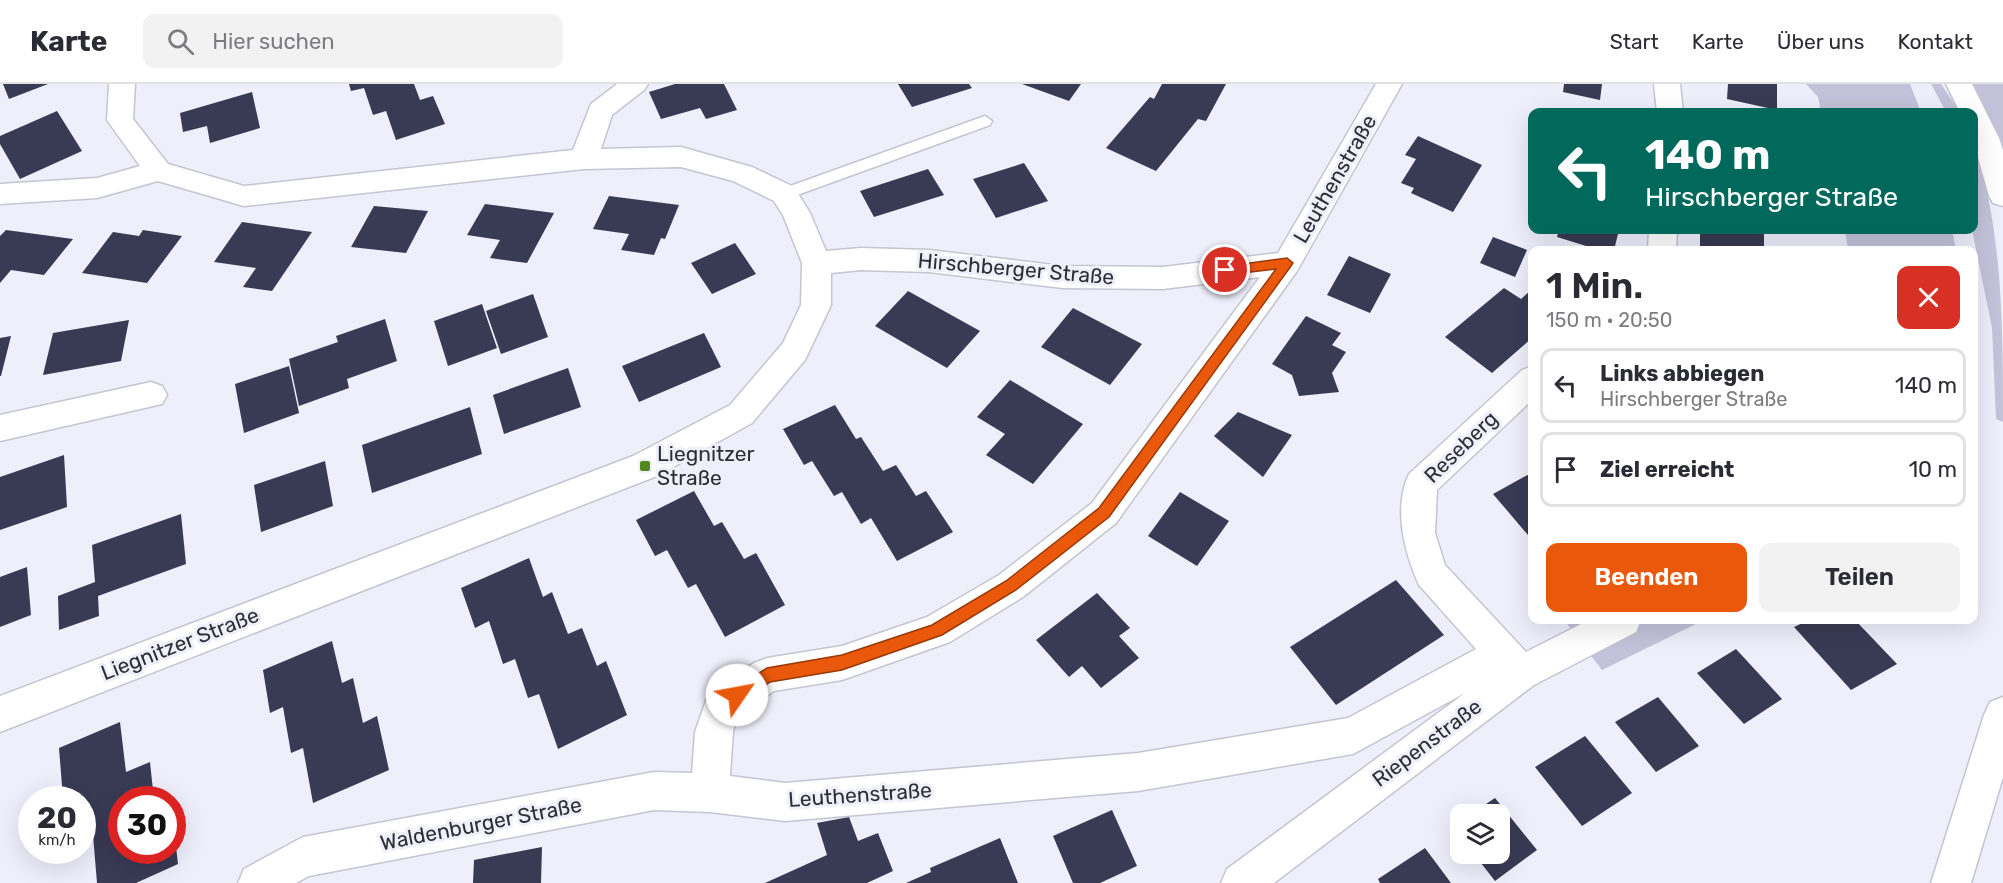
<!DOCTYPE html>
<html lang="de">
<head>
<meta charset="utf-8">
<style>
  body { margin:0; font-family:Rubik,sans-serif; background:#f2f2f3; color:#2b2b33; height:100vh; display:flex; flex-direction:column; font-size:22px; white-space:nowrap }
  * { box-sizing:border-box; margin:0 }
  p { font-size:20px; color:#7c7c81 }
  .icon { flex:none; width:33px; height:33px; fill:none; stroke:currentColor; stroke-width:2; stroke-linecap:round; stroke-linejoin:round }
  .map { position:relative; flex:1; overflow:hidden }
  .drawer { position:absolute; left:1528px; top:162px; width:450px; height:378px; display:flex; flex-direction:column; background:#fff; border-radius:12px; box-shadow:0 6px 24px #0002 }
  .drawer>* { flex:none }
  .hud { position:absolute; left:1528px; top:24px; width:450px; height:126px; border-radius:12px; box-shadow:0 6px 24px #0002; background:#00695c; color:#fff; overflow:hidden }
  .controls { position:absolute; left:1450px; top:720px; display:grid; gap:12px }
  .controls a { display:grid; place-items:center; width:60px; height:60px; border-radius:12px; background:#fff; box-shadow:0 6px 24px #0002; font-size:30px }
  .speed { position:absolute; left:18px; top:702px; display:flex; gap:12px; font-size:30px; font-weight:700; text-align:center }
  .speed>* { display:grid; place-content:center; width:78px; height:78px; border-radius:50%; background:#fff; box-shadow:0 6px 24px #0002; line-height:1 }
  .speed small { font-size:15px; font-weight:400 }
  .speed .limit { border:9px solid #d22; background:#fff; color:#111 }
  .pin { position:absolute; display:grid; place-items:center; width:51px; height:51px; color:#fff; margin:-26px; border:3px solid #fff; border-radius:50%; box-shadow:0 2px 6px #0007 }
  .me { position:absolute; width:66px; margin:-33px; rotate:57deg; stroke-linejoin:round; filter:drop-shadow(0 0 4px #0008) }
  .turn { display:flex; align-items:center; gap:21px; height:126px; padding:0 18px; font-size:27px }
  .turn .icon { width:78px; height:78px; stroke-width:2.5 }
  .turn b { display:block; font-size:42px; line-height:51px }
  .round { display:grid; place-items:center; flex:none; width:63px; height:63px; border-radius:12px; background:#f2f2f3 }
  .head { display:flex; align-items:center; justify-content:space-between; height:102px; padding:0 18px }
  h1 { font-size:36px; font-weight:600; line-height:45px }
  .action { display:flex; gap:12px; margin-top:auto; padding:12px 18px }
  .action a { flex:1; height:69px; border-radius:12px; background:#ea580c; color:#fff; font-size:24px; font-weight:600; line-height:69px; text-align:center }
  .action a+a { background:#f2f2f3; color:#2b2b33 }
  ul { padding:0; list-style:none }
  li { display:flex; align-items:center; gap:18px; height:75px; margin:0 12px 9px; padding:0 6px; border:3px solid #e1e1e2; border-radius:12px }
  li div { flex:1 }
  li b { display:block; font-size:22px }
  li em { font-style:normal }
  header { display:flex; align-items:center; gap:36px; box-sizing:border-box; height:84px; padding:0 30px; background:#fff; border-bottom:2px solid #e1e1e2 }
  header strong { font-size:28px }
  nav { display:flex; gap:33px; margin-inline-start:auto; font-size:21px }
  .search { width:420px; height:54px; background:#f2f2f3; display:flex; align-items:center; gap:15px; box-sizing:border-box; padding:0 21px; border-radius:12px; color:#7c7c81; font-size:22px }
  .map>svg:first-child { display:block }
</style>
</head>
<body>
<header>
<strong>Karte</strong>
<div class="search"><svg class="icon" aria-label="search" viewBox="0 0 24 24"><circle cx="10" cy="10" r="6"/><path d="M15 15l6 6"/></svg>Hier suchen</div>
<nav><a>Start</a><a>Karte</a><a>Über uns</a><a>Kontakt</a></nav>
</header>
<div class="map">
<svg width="2003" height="799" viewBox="0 0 2003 799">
  <rect width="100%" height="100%" fill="#eeeffb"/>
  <!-- green -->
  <path fill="#c2c3da" d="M1806,0h104l11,28h-100l-3,-15z
    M1931,0h10l19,28h-14z
    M1970,0h33v74z
    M1974,59c29,88 29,186 29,279l-7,-3 -4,-91 -20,-98z
    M1845,146h107l4,20h-108z
    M1564,536h140l-102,50z"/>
  <!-- building -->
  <path fill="#393a54" d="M3,0h45l-39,15z
    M349,0h65l6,16 13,-4 12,28 -49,16 -10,-29 -13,4 -9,-27 -13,3z
    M675,0h49l13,26 -31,9 -6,-11 -39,11 -12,-27z
    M898,0h71l3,4 -60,19z
    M1022,0h59l-12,17z
    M1162,0h64l-20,37 -8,-2 -42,52 -50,-23 44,-51 4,2z
    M1564,0h38l-2,16 -37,-8z
    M1728,0h49v26l-50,-11z
    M252,8l8,36 -50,15 -3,-17 -24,6 -3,-19z
    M57,27l25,40 -62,28 -20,-35v-8z
    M1418,52l64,29 -29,47 -42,-19 3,-5 -13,-5 15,-24 -11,-4z
    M1024,79l24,38 -52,17 -23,-39z
    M928,85l16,26 -70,22 -14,-26z
    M609,112l70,9 -14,34 -4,-1 -7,17 -33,-5 8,-16 -36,-5z
    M485,120l69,9 -27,50 -37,-5 10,-18 -33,-5z
    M374,122l54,5 -22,42 -55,-6z
    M242,138l70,10 -40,59 -29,-4 13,-19 -42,-6z
    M6,146l67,9 -29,36 -33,-5 -11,13v-47z
    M143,146l39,6 -35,47 -65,-10 31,-41 26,4z
    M1559,146h60l-5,20h-15l-42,-13z
    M1700,146h64v20h-64z
    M1493,153l34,13 -12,27 -35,-14z
    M735,159l21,31 -44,20 -21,-31z
    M1349,172l42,18 -21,39 -43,-18z
    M1504,204l17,11 9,-8 3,2v44l-41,36 -47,-36z
    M908,207l72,40 -33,37 -72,-42z
    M533,210l15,43 -47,17 -15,-43z
    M482,220l15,44 -49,18 -14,-45z
    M1073,224l69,36 -32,41 -69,-38z
    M1306,232l35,17 -9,12 14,7 -14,21 7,19 -40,4 -7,-21 -20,-11z
    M385,235l12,42 -50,18 2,9 -50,18 -10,-47 49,-17 -2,-6z
    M129,236l-8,41 -78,14 10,-42z
    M704,249l17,34 -82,35 -17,-36z
    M11,252l-10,40h-1v-38z
    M289,282l10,47 -55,20 -9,-49z
    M568,284l13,39 -77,27 -11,-39z
    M1010,296l73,44 -50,60 -47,-29 19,-21 -28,-17z
    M835,321l21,34 5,-2 22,34 13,-6 20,31 10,-5 27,41 -56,29 -26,-43 -10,6 -19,-32 -8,4 -22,-35 -8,4 -21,-36z
    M470,323l12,47 -110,39 -10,-48z
    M1238,328l54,23 -29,42 -49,-41z
    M64,371l3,52 -67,23v-53z
    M325,377l8,45 -72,26 -7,-47z
    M1533,388v60l-5,3 -35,-41z
    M694,407l20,35 8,-4 22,37 12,-6 29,52 -60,32 -29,-53 -8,4 -21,-38 -12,6 -19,-36z
    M1180,408l49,29 -32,45 -49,-30z
    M181,430l5,50 -88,32 1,20 -40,14 -1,-34 37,-14 -3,-37z
    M529,474l14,39 9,-5 16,42 14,-6 15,38 9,-5 21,54 -69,34 -19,-55 -11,4 -13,-39 -12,5 -14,-43 -14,7 -14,-40z
    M27,483l4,48 -31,12v-50z
    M1396,496l48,55 -108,70 -46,-58z
    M1097,509l33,35 -11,8 20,22 -38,30 -19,-22 -13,11 -33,-37z
    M1809,536h46l42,44 -46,26 -57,-63z
    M332,557l10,42 11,-5 10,45 14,-7 12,54 -76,33 -10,-55 -12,5 -8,-46 -13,6 -7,-43z
    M1736,565l46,50 -38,25 -47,-51z
    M1658,613l41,49 -43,26 -41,-50z
    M120,638l6,50 24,-10 4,38h-32v50h50l2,-21 4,35 -42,19h-39l-4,-48 -11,4v-39h-8l-1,-7 -10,5 -4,-50z
    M1585,652l47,57 -50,33 -47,-59z
    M1495,714l42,52 -42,31 -21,-27h26v-40h-29z
    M1112,726l25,56 -37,17h-27l-20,-47z
    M849,733l9,24 20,-8 15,38 -26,12h-102l62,-28 -10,-32z
    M1000,754l18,45h-112l25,-11 -1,-4z
    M542,763l-1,36h-68l1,-23z
    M1425,764l26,35h-71l-2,-4z"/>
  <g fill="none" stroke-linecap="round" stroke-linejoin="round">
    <!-- service casing -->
    <g stroke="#c4c5d1" stroke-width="3">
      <path id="service" d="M985,32l7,5 -2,4 -201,73h-10l-3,-4 3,-4z"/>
    </g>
    <!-- minor casing -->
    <g stroke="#c4c5d1" stroke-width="3">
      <path id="minor" d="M109,0h26l-2,35 35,45 76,22 329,-36 18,-46 26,-20h31l-4,6 -32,25 -11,34 80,-2 71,20 42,20 16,26 16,38 35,-3 68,2 134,16 100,1 115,-14 98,-169h26l-105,187 -181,252 -93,74 -73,45 -108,38 -68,11 -37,25 -4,16 -3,44 55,7 353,-30 210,-35 128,-69 -57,-64c-15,-33 -26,-77 -10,-111l113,-104 11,-4v33l-96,91 -2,43 10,32 81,87 63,-32h52l-5,12 -102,53 -260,198h-53l6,-14 238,-176 -112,61 -215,37 -353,30 -75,-9 -56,-2 -345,66 -13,7h-58l6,-14 59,-32 351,-65 38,1 3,-41 14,-40 45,-29 13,-5 75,-12 85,-29 72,-42 93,-72 168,-226 -97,12 -100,-1 -134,-16 -68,-2 -30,3v32l-26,55 -53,63 -95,53 -657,256v-36l633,-240 97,-51 53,-62 18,-38 1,-42 -19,-48 -9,-14 -41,-20 -52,-14 -97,2 -340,37 -86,-25 -61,17 -97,6v-20l97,-6 43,-12 -33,-46z
        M1654,0h26l3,28h-26z
        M1649,146h28l-1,20h-28z
        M151,298l11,4 5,9 -5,9 -162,37v-26z"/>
    </g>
    <!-- primary casing -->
    <g stroke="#c4c5d1" stroke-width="3">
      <path id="primary" d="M1946,0h26l27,54 4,12v56l-10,-3 -4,-7 -15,-53v-31h-14z
        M2003,613v80l-32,106h-40l53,-168 6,-13z"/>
    </g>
    <!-- service -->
    <use href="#service" fill="#fff" fill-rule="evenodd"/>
    <!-- minor -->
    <use href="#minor" fill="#fff" fill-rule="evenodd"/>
    <!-- primary -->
    <use href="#primary" fill="#fff" fill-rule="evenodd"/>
  </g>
  <!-- route -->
  <path fill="#ea580c" stroke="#983908" stroke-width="1.5" d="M1287,174l6,5 -2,3 -182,251 -93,73 -74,45 -100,35 -72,12 -33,21 -5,-3 -2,-5 2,-5 35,-22 75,-13 90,-30 74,-44 93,-73 177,-239 -51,6 -4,-1v-7z"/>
  <!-- markers -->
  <rect fill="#548820" stroke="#eeeffb" stroke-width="2" x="639" y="376" width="12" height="12" rx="3"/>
  <g text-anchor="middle" stroke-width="6" stroke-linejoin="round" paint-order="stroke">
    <!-- street labels -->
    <g font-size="21" fill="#2e2e33" stroke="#eeeffb">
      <text transform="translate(1335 95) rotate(-60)" y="7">Leuthenstraße</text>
      <text transform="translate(1016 185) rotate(5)" y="7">Hirschberger Straße</text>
      <text transform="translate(1461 363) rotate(-44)" y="7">Reseberg</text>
      <text transform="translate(180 560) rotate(-21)" y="7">Liegnitzer Straße</text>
      <text transform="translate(1427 659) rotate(-37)" y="7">Riepenstraße</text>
      <text transform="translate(860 711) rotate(-4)" y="7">Leuthenstraße</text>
      <text transform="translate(481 740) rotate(-11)" y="7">Waldenburger Straße</text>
    </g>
    <!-- poi labels -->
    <g font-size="21" fill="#2e2e33" stroke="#eeeffb" text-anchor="start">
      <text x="657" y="377">Liegnitzer<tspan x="657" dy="24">Straße</tspan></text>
    </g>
  </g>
</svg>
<div class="controls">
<a><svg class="icon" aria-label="layers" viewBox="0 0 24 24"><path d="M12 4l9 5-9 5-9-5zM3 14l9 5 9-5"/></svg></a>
</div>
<div class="speed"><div>20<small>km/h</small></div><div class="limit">30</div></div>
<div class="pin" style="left:1225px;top:186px;background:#d93025"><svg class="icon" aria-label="arrive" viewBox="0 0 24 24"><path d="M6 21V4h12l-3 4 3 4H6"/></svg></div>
<svg class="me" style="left:737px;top:611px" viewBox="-20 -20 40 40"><circle r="19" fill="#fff"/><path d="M0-13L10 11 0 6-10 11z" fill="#ea580c"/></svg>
<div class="hud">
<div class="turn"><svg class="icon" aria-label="left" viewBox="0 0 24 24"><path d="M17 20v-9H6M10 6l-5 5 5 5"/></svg><div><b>140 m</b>Hirschberger Straße</div></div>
</div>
<section class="drawer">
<div class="head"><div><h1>1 Min.</h1><p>150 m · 20:50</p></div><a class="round" style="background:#d93025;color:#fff"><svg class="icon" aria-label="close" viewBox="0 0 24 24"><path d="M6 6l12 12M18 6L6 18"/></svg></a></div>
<ul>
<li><svg class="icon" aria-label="left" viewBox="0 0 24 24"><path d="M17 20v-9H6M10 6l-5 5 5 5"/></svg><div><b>Links abbiegen</b><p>Hirschberger Straße</p></div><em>140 m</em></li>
<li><svg class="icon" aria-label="arrive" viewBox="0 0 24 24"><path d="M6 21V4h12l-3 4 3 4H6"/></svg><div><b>Ziel erreicht</b></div><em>10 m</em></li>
</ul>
<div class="action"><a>Beenden</a><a>Teilen</a></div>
</section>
</div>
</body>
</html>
